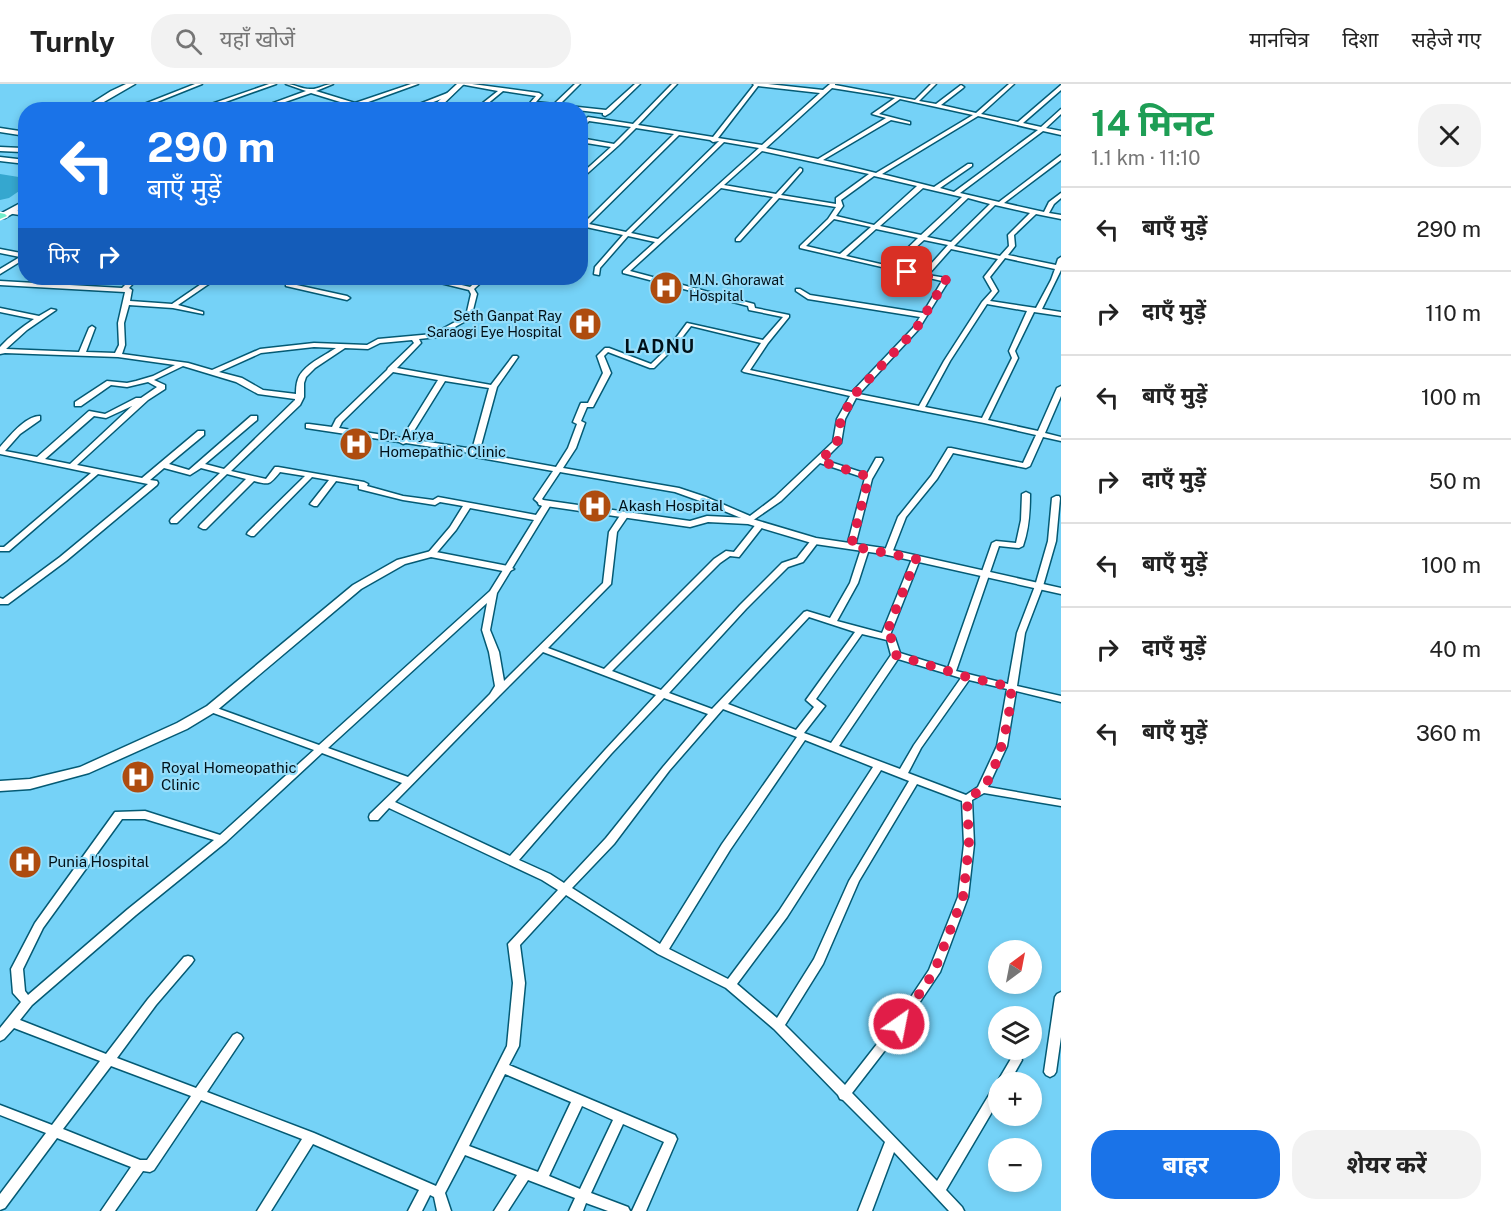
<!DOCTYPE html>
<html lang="hi">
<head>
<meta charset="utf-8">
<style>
  body { margin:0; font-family:"Public Sans","Noto Sans Devanagari",sans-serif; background:#f2f2f2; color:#222; height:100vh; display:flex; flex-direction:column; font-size:22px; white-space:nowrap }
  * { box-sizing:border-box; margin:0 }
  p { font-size:20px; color:#767676 }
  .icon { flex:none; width:33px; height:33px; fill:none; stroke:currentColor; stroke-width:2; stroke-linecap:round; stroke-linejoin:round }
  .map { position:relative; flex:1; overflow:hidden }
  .details { display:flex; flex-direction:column; background:#fff; width:450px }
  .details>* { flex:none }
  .guide { position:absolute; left:18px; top:18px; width:570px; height:183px; border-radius:24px; box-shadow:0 3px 9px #0003; background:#1a73e8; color:#fff; overflow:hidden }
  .needle { width:39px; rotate:32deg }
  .tools { position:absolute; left:988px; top:856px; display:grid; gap:12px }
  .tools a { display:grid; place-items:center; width:54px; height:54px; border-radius:50%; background:#fff; box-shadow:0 3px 9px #0003; font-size:30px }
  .pin { position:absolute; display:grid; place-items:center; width:51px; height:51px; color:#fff; margin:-26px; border-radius:12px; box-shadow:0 3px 9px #0006 }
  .me { position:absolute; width:66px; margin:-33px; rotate:33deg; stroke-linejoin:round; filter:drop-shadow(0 0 4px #0008) }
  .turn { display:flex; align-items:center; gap:21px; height:126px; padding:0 30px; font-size:27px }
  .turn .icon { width:78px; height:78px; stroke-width:2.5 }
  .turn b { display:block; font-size:42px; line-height:51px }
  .then { display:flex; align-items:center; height:57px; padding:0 30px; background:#0003; gap:12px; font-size:22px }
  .round { display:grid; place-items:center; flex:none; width:63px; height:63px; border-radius:24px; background:#f2f2f2 }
  .overview { display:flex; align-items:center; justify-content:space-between; height:102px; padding:0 30px }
  h1 { font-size:36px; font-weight:700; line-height:45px; color:#1e9e55 }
  .primary-button { display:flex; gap:12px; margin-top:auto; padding:12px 30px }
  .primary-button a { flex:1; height:69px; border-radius:24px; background:#1a73e8; color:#fff; font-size:24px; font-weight:700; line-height:69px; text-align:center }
  .primary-button a+a { background:#f2f2f2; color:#222 }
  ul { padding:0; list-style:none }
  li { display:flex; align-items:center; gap:18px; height:84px; padding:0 30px; border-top:2px solid #e0e0e0 }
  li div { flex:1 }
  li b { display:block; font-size:22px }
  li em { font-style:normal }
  header { display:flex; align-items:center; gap:36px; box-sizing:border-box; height:84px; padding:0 30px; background:#fff; border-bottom:2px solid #e0e0e0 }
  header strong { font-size:28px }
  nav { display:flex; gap:33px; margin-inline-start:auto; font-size:21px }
  .search { width:420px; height:54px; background:#f2f2f2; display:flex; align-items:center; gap:15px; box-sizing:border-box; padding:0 21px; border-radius:24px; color:#767676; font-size:22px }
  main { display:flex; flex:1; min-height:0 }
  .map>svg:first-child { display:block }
</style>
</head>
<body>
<header>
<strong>Turnly</strong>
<div class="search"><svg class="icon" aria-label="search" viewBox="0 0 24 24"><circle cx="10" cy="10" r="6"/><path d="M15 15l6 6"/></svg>यहाँ खोजें</div>
<nav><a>मानचित्र</a><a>दिशा</a><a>सहेजे गए</a></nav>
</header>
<main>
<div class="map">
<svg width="1061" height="1127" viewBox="0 0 1061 1127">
  <rect width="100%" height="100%" fill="#75d2f7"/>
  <!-- water -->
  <path fill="#35a7cf" d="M0,90l25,4v9l-16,11 -9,2z"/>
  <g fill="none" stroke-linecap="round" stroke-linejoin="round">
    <!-- minor casing -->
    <g stroke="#045a74" stroke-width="3">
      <path id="minor" d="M195,0h7l-65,26h-8z
        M269,0h7l-73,26h-9z
        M286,0c8,0 15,5 24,5 7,1 15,-5 23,-5l-17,7 39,12 56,-19h7l-58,21 13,5c-6,0 -14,-4 -20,-3 -5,1 -9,3 -15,3l12,-5 -39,-12 -49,17h-8l52,-19z
        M460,0h12l67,9 3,2 -6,7 18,2 21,-20h5l-21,21 47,5 29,-26h5l-30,29 -5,3 -2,-1v-2l-70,-8 -3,-2 6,-7 -33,-5 -23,19h-6l24,-19z
        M672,0h5l-39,41 75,12 41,-52 -1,-1h15l55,6 7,-6h5v1l80,15 16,-16h5l-17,17 17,3 25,-19 3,2 -1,1 -22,17 35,8 33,-29h5l-33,30 37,8 43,-37v5l-38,33 18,4 20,-18v5l-15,14 15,3v4l-18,-4 -83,62 39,9 62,-47v5l-57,43 40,9 5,-10 12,-9v5l-7,6 -5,9 12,2v4l-25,-5 -22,21 1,11 -7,9 48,10 2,-6 3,-2v13l-19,39 19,3v4l-27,-4 -19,39 3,7 -30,62 50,11 19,-43 4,-2v10l-16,37 16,4v4l-18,-4 -13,29 -4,2 -73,-15 -16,26 -31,38 -14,36 -4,2 -4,-2 14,-36 33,-41 17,-28h3l72,15 13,-28 -52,-12 -128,-25 -11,21 -4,24 -17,17 43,14 9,-16h6l1,2 -11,19 -17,67 -4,2 -4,-2 18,-68 -45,-15 -39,38 -32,22h-3v-3l-46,-19 -25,-9 -115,-20 -18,27 8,7 -53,87 -7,37 9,22 5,29 99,-98 6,-51 12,-18h6l1,2 -11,16 -6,52 -63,64 56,21 110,-110 12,-8 8,1 23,-29h3l4,2 -25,32 -9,-1 -10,7 -108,108 49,19 79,-85 42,-42 15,-5 15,-19h3l4,2 -16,21 -15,5 -42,42 -77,84 43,16 92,-97 3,-1 23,7 20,-35 11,-34 4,-2 4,2 -11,34 -21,38 45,12 30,-74 4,-3 3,1 1,2 -30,76 5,3 5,15 48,15 44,-125 4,-2 20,2 5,-23 1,-26 4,-2 4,2c0,18 -1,35 -7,52l-4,2 -20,-2 -43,125 52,13 9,-51 18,-47 13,-45 4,-43 4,-2h3l1,2 -4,43 -13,45 -18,47 -8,53 44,10v6l-45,-11 -9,55 -19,41 73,13v6l-77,-13 -12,7 2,44 -6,53 -28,75 -37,55 -51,66 85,88 58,-96 3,-1 1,-5 13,-22 4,-2 4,2 2,3 -13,23h-10v17l-53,90 16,17 2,4h-15l-55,-59 -22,59h-14l27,-69 -42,-42 -3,-1 -2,-4 -64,-66 -48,-41 -68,-34 -92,-59 -46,50 5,38 -6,63 -10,19 166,70 2,4 -31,72h-14l32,-69 -41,-18 -32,69 37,14 2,4h-22l-22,-8 -3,8h-14l6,-13 -47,-18 -20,31h-14l23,-36 -52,-20 -20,38 6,18h-14l-3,-14 -4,-2 -8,16h-14l11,-21 -106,-46 -42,67h-14l45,-72 -101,-39 -47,70 -4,2 -7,-1 -28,40h-14l30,-44 -74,-29 -52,70 -5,2v-16l46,-61 -46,-18v-10l52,20 48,-64 -86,-33 -10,11 -4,2v-13l21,-26 -8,-9 -2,-24 24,-46 80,-111 30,-1 75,24 94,-85 -106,-39 -2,-2 2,-2h6l105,38 171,-154 44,-71 -64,-12 -14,22 -22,26 -3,1 -4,-3 23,-27 13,-21 -23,-4 -5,3 -32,-5 -44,-11v-4l-23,-4 -19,25h-3l-4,-2 19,-24 -17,-3 -58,59h-3l-4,-2 1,-2 57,-56 -25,-4c-11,13 -10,13 -26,9l-48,48h-3l-4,-2 1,-2 46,-46 -19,-5 -50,49h-6l-1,-2 1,-2 49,-46 -19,-5 -11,7 -26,-7 -14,12 7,1 1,2 -1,2 -91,76 -58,43h-8v-6l3,1 57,-42 88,-73 -50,-10 -89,77h-9v-4h4l87,-74 -91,-19v-7c9,-10 25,-31 40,-31v4l-20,14 -15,17 32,6 52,-46 16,3 31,-16h5l16,-11 -9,-5 -21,5 -16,-2 -30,21h-6v-4l32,-21 20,2 9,-2 17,-5 22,-11 -57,-8 -113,-4 -5,1v-7c10,-11 22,-20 34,-28l-34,-7v-4l39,8 12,-7 5,1 -29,20 -21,19 73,3 10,-24 3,-2 3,2 -9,24 29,1 4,-8 -1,-22 7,-31 -125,-7v-4l122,7 10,-10h6l-9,10 3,2 -2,11 42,3 38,-26h7l-1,1 -38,26 25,7v2l-30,-6 -44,-3 -5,18 1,22 -3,9 66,9 24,7 48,-21 54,-6 53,2 11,-6 55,-5 33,-18 5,-22 -2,-4 -45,-11 -1,-1h9l38,9 10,-9h6l-12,11 3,5 -6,24 -34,19 -18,2 2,4 -1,1 -23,24 94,17 22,-29h4l1,1 -21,30 -18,66 77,14 12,-19 9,-24 -4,-2 7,-17 1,-2h7l15,-30 -6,-17 8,-8h4l42,16 19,-18 17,-23 76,17 20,-23 -34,-7 -1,-4 -125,-33v-2l32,-29 -27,-6 -28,32 -1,7 -5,-1 1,-7 28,-32 -37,-8h-5l-1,-5 4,1 90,-89 -38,-6 -17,17 -39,35v-5l31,-28 -31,-5v-4l34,6 17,-17 -42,-6 -9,9v-5l8,-8 45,7zM758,2l62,7 -58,52 -44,-7zM832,4l63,10 -23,16 14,4 -68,41 -52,-11zM900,15l73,16 -97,58 -53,-13 68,-40 19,4v-2l-31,-8zM978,32l60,14 -84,62 -14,-4 32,-22v-2h-4l-34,23 -52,-13zM679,51l31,5 3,2 6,-1 -93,91 -37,-8zM724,58l35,6 -101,91 -27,-6zM762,67l107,23 -33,24v6l-55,-9 21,-24v-2l-2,-1 -24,26 -52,-9zM874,92l43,10 -43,39 -38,-9 7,-10 -2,-6zM721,104l52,9 -37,42v2h4l39,-43 57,9 -8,12 -28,27v2l142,33 -19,32 -113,-18 -10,-6h-4v2l12,8 112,18 -7,11 -61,64 -102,-22 18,-27 21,-26v-2l-34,-7 -1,-4 -124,-33zM923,104l39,9 -41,38 -41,-9zM968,114l22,6 -39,38 -24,-5zM995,121l35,8 -22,22 1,11 -9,10 -46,-10zM834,135l37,8 -31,27 -34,-8zM876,145l42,9 -29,28 -43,-10zM924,156l24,5 -26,29 -28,-7zM951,165l47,10 -14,18 8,14 -10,11 -38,59 -25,45 -60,-12 59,-64 31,-50 -3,-2 -18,-3zM1005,174l50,11 -4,11 -15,28 -46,-7 8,-10 -8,-14zM987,220l40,7 -18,40 3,7 -30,60 -57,-11 25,-46zM691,242l70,17 -19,28 2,1 106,24 -13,23 -4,23 -58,55 -25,19 -44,-19 -27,-9 -116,-20 13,-20 9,-25 -4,-2 6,-14h6l18,-34 -7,-17 4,-4 42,16h4l20,-20zM412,256l2,3 -26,25 -1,2 -51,49 -4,8 -23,-3h-3v4l93,14 4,2 3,-1 59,9 10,5 78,14 -19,28 8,7 -6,9 -98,-18 -5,3 -30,-4 -36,-10 1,-2 -4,-2 -86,-15h-3l-9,12 -35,-8 69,-66 4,-8v-14l2,-6 9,-9 30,-20 23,1 12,-6zM314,263l22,1c-12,8 -33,17 -38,31 -2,5 -2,11 -2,15l-33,-4 -21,-12 -23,-6 42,-19zM183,282l53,16 22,12 37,5v1l-71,69 -19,-5 52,-44v-4h-6l-62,54 -20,-6 35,-29v-4h-6l-56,47 -65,-13 71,-65 17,-11v-4l-11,-5zM393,288l45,8 -36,58 -63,-10 3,-6zM445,297l44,7 -17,62 -5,-2 -58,-9zM132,322l-62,58 -25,-5 49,-43 12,2zM487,519l-5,27 7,22 6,34 -5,8 -82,83 -80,-29zM809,533l46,15 -49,68 8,7 -18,23 -68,-26zM862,550l25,6 4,15 -60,88 -27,-10 21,-27 -9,-7zM543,568l113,43 -51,55 -95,106 -115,-54 105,-107zM898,575l63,19 -47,67 -14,24 -61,-23zM969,596l38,9 -10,57 -19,41 -12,8 -58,-22 13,-25zM664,614l44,16 -45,53 -57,71 -42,45 -14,-9 -31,-14 92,-106zM723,625l74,28 -75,107 -62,100 -88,-56 42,-44 55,-73zM805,656l68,27 -94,144 -51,68 -59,-30 61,-99zM322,669l80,30 -32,31 -1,3 1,3h8l11,-12 153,72 16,10 -50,54 5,39 -6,63 -71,140 -122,-53 -107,-41 36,-54 -2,-3 -4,-2 -4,2 -37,53 -79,-30 39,-53 36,-42 2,-3 -2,-3 -4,-1 -4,1 -36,42 -42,55 -86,-34 12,-15 104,-90 90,-73zM881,686l28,11 -60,100 -35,78 -37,59 -40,-34 50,-67zM917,700l45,17 2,43 -6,53 -29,73 -34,51 -50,64 -60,-60 38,-61 36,-83zM122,735h23l69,21 -86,69 -100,86 -3,-4 -2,-22 20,-41zM111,982l80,30 -44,64h-7l-77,-31zM505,990l66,28 -33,70 -69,-26zM582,1022l31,14 -33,69 -31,-13z
        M450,8l3,2 -1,1 -40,15h-8z
        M0,44l26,4v4l-26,-4z
        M0,63l22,1 3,2 -3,2 -22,-1z
        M0,73l26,3v4l-26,-3z
        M9,126l17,2v4l-19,-3v-2z
        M0,165l26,5v4l-26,16v-5l20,-12 -20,-4z
        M275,194h9l8,2v4l55,12 3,2 -3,2 -61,-14v-4z
        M1061,908v45l-5,35 -2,3 -4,2 -4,-2 -2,-3 11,-75 2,-3z"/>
    </g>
    <!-- tertiary casing -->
    <g stroke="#045a74" stroke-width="3">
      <path id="tertiary" d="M126,0h9l-45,26h-9l30,-19z
        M457,0h7l-27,26h-8z
        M26,62v9l-8,-5z
        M26,116v6l-21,12h-5v-4z
        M543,416l147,21 17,-5 42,2 67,20 67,10 178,40v6l-178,-40 -68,-10 -67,-20 -40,-2 -18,5 -151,-22 -1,-2z
        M431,467l77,15 6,3 -6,3 -77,-15 -26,7 -44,25 -146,123 -28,17 -98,44 -59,16 -30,2v-10l30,-2 50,-12 97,-44 30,-17 146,-121 44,-25z"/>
    </g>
    <!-- primary casing -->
    <g stroke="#fff" stroke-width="3">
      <path id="primary" d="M0,129l5,1 2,2 -7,3z"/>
    </g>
    <!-- minor -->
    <use href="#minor" fill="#fff" fill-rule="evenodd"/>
    <!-- tertiary -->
    <use href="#tertiary" fill="#fff" fill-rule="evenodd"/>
    <!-- primary -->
    <use href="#primary" fill="#73efcc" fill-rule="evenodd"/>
  </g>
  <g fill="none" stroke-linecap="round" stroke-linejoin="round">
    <!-- route -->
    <path stroke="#e11d48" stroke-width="10" stroke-dasharray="0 18" d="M899,940l35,-52 29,-75 6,-53 -2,-45c5,-4 12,-7 16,-11 16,-21 29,-75 28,-101l-44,-10 -71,-22 -5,-17 -6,-1 31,-78 -65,-13 18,-69 -49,-16 17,-18 4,-24 13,-24 62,-66 30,-49 -39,-8"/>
  </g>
  <!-- icons -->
  <defs>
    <g id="hospital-disc" transform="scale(1.725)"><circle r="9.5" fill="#ae4c0f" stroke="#95ddfa"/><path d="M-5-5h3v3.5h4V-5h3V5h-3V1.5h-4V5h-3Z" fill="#fff"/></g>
  </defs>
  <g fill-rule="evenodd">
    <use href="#hospital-disc" x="666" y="204"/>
    <use href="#hospital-disc" x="585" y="240"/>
    <use href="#hospital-disc" x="356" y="360"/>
    <use href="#hospital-disc" x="595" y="422"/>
    <use href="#hospital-disc" x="138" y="693"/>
    <use href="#hospital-disc" x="25" y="778"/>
  </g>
  <g text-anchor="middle" stroke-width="4.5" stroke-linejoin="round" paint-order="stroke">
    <!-- far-poi labels -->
    <g font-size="14" fill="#011119" stroke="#95ddfa" text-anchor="start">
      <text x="689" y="201">M.N. Ghorawat<tspan x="689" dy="16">Hospital</tspan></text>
      <text x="562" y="237" text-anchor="end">Seth Ganpat Ray<tspan x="562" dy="16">Saraogi Eye Hospital</tspan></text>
    </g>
    <!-- poi labels -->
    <g font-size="15" fill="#011119" stroke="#95ddfa" text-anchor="start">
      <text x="379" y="356">Dr. Arya<tspan x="379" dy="17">Homepathic Clinic</tspan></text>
      <text x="618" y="427">Akash Hospital</text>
      <text x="161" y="689">Royal Homeopathic<tspan x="161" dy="17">Clinic</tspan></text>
      <text x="48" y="783">Punia Hospital</text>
    </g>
    <!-- far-district labels -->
    <g font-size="18" font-weight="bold" letter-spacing="1.5" fill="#011119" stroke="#95ddfa">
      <text x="660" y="269">LADNU</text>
    </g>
  </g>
</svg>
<div class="tools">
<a><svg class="needle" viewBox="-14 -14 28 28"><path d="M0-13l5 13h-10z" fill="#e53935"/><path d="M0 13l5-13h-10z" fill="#767676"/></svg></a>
<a><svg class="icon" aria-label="layers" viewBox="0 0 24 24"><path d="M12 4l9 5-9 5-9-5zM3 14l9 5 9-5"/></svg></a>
<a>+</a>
<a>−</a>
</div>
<div class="pin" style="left:907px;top:188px;background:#d93025"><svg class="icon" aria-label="arrive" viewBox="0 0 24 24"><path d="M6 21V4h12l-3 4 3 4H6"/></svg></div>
<svg class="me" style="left:899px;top:940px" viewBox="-20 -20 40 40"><circle r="17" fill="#e11d48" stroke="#fff" stroke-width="3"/><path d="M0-11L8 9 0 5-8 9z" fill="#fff"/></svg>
<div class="guide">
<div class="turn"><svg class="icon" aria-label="left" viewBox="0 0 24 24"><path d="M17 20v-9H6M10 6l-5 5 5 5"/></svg><div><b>290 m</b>बाएँ मुड़ें</div></div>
<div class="then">फिर<svg class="icon" aria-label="right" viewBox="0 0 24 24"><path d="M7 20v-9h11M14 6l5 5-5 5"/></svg></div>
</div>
</div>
<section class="details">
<div class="overview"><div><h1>14 मिनट</h1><p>1.1 km · 11:10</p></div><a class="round"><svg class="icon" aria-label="close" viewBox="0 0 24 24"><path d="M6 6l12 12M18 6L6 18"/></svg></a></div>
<ul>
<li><svg class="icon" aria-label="left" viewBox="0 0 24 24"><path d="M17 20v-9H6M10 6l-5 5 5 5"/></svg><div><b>बाएँ मुड़ें</b></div><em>290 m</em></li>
<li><svg class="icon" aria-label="right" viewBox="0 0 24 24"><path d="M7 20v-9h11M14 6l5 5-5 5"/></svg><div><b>दाएँ मुड़ें</b></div><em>110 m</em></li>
<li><svg class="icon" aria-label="left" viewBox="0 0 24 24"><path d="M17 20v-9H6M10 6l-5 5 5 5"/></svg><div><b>बाएँ मुड़ें</b></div><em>100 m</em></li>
<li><svg class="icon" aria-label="right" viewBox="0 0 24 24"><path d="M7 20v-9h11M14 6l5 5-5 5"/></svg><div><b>दाएँ मुड़ें</b></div><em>50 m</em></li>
<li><svg class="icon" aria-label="left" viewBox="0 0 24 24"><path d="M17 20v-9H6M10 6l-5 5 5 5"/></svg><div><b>बाएँ मुड़ें</b></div><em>100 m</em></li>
<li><svg class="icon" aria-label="right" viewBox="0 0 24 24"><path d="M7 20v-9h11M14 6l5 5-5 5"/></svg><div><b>दाएँ मुड़ें</b></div><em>40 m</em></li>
<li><svg class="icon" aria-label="left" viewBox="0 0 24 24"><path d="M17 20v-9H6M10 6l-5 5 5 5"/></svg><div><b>बाएँ मुड़ें</b></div><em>360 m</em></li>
</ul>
<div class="primary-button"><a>बाहर</a><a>शेयर करें</a></div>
</section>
</main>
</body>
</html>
